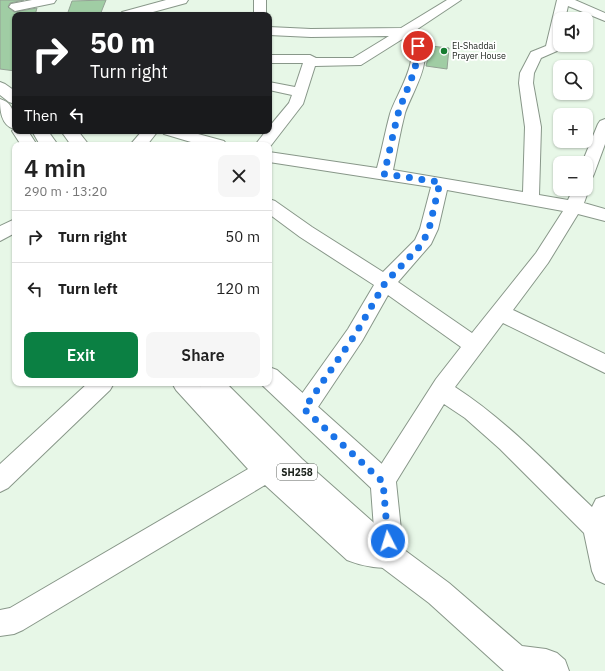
<!DOCTYPE html>
<html lang="en">
<head>
<meta charset="utf-8">
<style>
  body { margin:0; font-family:"IBM Plex Sans",sans-serif; background:#f6f6f6; color:#222; height:100vh; display:flex; flex-direction:column; font-size:15px; white-space:nowrap }
  * { box-sizing:border-box; margin:0 }
  p { font-size:13px; color:#767676 }
  .icon { flex:none; width:22px; height:22px; fill:none; stroke:currentColor; stroke-width:2; stroke-linecap:round; stroke-linejoin:round }
  .map { position:relative; flex:1; overflow:hidden }
  .side { position:absolute; left:12px; top:142px; width:260px; height:244px; display:flex; flex-direction:column; background:#fff; border-radius:8px; box-shadow:0 1px 3px #0004 }
  .side>* { flex:none }
  .guide { position:absolute; left:12px; top:12px; width:260px; height:122px; border-radius:8px; box-shadow:0 1px 3px #0004; background:#202124; color:#fff; overflow:hidden }
  .fabs { position:absolute; left:553px; top:12px; display:grid; gap:8px }
  .fabs a { display:grid; place-items:center; width:40px; height:40px; border-radius:8px; background:#fff; box-shadow:0 1px 3px #0004; font-size:20px }
  .pin { position:absolute; display:grid; place-items:center; width:34px; height:34px; color:#fff; margin:-17px; border:2px solid #fff; border-radius:50%; box-shadow:0 1px 4px #0007 }
  .me { position:absolute; width:44px; margin:-22px; rotate:355deg; stroke-linejoin:round; filter:drop-shadow(0 0 3px #0008) }
  .turn { display:flex; align-items:center; gap:14px; height:84px; padding:0 12px; font-size:18px }
  .turn .icon { width:52px; height:52px; stroke-width:2.5 }
  .turn b { display:block; font-size:28px; line-height:34px }
  .then { display:flex; align-items:center; height:38px; padding:0 12px; background:#0003; gap:8px; font-size:15px }
  .round { display:grid; place-items:center; flex:none; width:42px; height:42px; border-radius:8px; background:#f6f6f6 }
  .summary { display:flex; align-items:center; justify-content:space-between; height:68px; padding:0 12px }
  h1 { font-size:24px; font-weight:600; line-height:30px }
  .primary-button { display:flex; gap:8px; margin-top:auto; padding:8px 12px }
  .primary-button a { flex:1; height:46px; border-radius:8px; background:#0b8043; color:#fff; font-size:16px; font-weight:600; line-height:46px; text-align:center }
  .primary-button a+a { background:#f6f6f6; color:#222 }
  ul { padding:0; list-style:none }
  li { display:flex; align-items:center; gap:12px; height:52px; padding:0 12px; border-top:1px solid #e0e0e0 }
  li div { flex:1 }
  li b { display:block; font-size:15px }
  li em { font-style:normal }
  .map>svg:first-child { display:block }
</style>
</head>
<body>
<div class="map">
<svg width="605" height="671" viewBox="0 0 605 671">
  <rect width="100%" height="100%" fill="#e7f7e7"/>
  <!-- building -->
  <path fill="#a0cda4" stroke="#93a294" d="M0,0h24l-14,3 -2,4 6,5 23,-4 -2,7h-20v56l-15,-2z
    M106,0l-6,15h-33l5,-14z
    M431,46l18,2 -2,21 -21,-3z"/>
  <g fill="none" stroke-linecap="round" stroke-linejoin="round">
    <!-- street casing -->
    <g stroke="#889789" stroke-width="2">
      <path id="street" d="M32,0h24l-2,3 -39,8 -6,-4 2,-3z
        M254,0h12v15h-12z
        M447,0h14l-48,32c27,21 0,57 -8,81 -5,19 -8,38 -12,57l130,22 2,-65 -6,-44 1,-10 11,-21 15,-6 11,-46h18l30,13v8l-37,-15 -3,13h-5l-1,29 -2,3 -16,7 -7,15 -1,10 8,44 -2,68 29,5 5,-11h13l1,-4 2,4 -5,14 21,6v12l-27,-7 -30,49 -35,47 92,44v19l-102,-50 -48,64c51,33 93,78 137,120l4,-8 9,-3v88l-9,-4 -4,-9 -8,-38 -84,-84 -35,-31 -21,-14 -53,86 -8,4 -8,-4 -4,-8 4,-8 61,-95 25,-32 -73,-52 -26,46 -50,75 -8,3 -8,-3 -3,-7 3,-7 52,-73 26,-44 -74,-48 -31,-23v-15l6,2 37,26 71,45 32,-32 5,-11 11,-42 -162,-25v-10l108,16c5,-18 8,-36 13,-54 6,-20 35,-60 14,-76l-43,27 -46,1 -12,38 -34,44v-3h-14l11,-14h3v-4l20,-24 3,-8 -23,-5v-8l26,5 8,-24h-34v-8h41l6,3h37l36,-22 -78,1 -42,-2v-8l42,2 90,-1zM447,190l116,21 -27,42 -64,80 -74,-51 33,-38 7,-15z
        M0,99c15,4 15,19 15,32h13l9,14h-16l-9,-14 2,-2c-13,-4 -14,-19 -14,-30z
        M605,119v25l-11,30 -2,4 -6,2v-17h-4l16,-39 2,-3z
        M142,131h16l-11,14h-17z
        M161,131h26l37,10 3,4h-26l-37,-11z
        M15,219v14l-15,8v-15z
        M88,383h26l-4,7 -102,98 -8,4v-28z
        M172,383h25l64,68 101,88 28,4 9,4 4,9 -4,9c-15,6 -37,1 -52,-5l-82,-75 -242,145 -9,4 -14,2v-26l10,-2 238,-139 -72,-79z"/>
    </g>
    <!-- secondary casing -->
    <g stroke="#889789" stroke-width="2">
      <path id="secondary" d="M166,0h22l-2,3 -44,12h-22l2,-3z
        M61,131h17l11,14h-18z
        M269,367l8,3 115,103 4,9 7,67 46,34 73,63 24,3 11,4 8,7 4,11h-65l-75,-68 -49,-37 -4,-10 -5,-68 -110,-104 -1,-1h9z"/>
    </g>
    <!-- primary casing -->
    <g stroke="#889789" stroke-width="2">
      <path id="primary" d="M0,82l5,2 10,7v13l-6,-2 -9,-7z
        M32,131h16l10,14h-18z
        M198,383h28l76,76 98,87 4,10 -4,10 -10,4 -10,-4 -96,-89 -82,-87z"/>
    </g>
    <!-- street -->
    <use href="#street" fill="#fff" fill-rule="evenodd"/>
    <!-- secondary -->
    <use href="#secondary" fill="#fff" fill-rule="evenodd"/>
    <!-- primary -->
    <use href="#primary" fill="#fff" fill-rule="evenodd"/>
  </g>
  <g fill="none" stroke-linecap="round" stroke-linejoin="round">
    <!-- route -->
    <path stroke="#1a73e8" stroke-width="7" stroke-dasharray="0 12.6" d="M388,541l-5,-59 -79,-73 51,-74 30,-52 37,-39 7,-15 11,-47 -56,-8c5,-20 9,-40 14,-60 7,-23 20,-43 20,-68"/>
  </g>
  <!-- markers -->
  <circle fill="#167d30" stroke="#fff" stroke-width="1.5" cx="444" cy="51" r="4"/>
  <g text-anchor="middle" stroke-width="3.5" stroke-linejoin="round" paint-order="stroke">
    <!-- far-poi labels -->
    <g font-size="9" fill="#1a201a" stroke="#fff" text-anchor="start">
      <text x="452" y="49">El-Shaddai<tspan x="452" dy="10">Prayer House</tspan></text>
    </g>
    <!-- shield labels -->
    <rect fill="#fff" stroke="#5f635f" stroke-width="1" x="277" y="464" width="40" height="16" rx="3"/>
    <g font-size="10" font-weight="bold" fill="#1a201a">
      <text x="297" y="476">SH258</text>
    </g>
  </g>
</svg>
<div class="fabs">
<a><svg class="icon" aria-label="sound" viewBox="0 0 24 24"><path d="M4 9h4l5-4v14l-5-4H4zM17 9q2 3 0 6"/></svg></a>
<a><svg class="icon" aria-label="search" viewBox="0 0 24 24"><circle cx="10" cy="10" r="6"/><path d="M15 15l6 6"/></svg></a>
<a>+</a>
<a>−</a>
</div>
<div class="pin" style="left:418px;top:46px;background:#d93025"><svg class="icon" aria-label="arrive" viewBox="0 0 24 24"><path d="M6 21V4h12l-3 4 3 4H6"/></svg></div>
<svg class="me" style="left:388px;top:541px" viewBox="-20 -20 40 40"><circle r="17" fill="#1a73e8" stroke="#fff" stroke-width="3"/><path d="M0-11L8 9 0 5-8 9z" fill="#fff"/></svg>
<div class="guide">
<div class="turn"><svg class="icon" aria-label="right" viewBox="0 0 24 24"><path d="M7 20v-9h11M14 6l5 5-5 5"/></svg><div><b>50 m</b>Turn right</div></div>
<div class="then">Then<svg class="icon" aria-label="left" viewBox="0 0 24 24"><path d="M17 20v-9H6M10 6l-5 5 5 5"/></svg></div>
</div>
<section class="side">
<div class="summary"><div><h1>4 min</h1><p>290 m · 13:20</p></div><a class="round"><svg class="icon" aria-label="close" viewBox="0 0 24 24"><path d="M6 6l12 12M18 6L6 18"/></svg></a></div>
<ul>
<li><svg class="icon" aria-label="right" viewBox="0 0 24 24"><path d="M7 20v-9h11M14 6l5 5-5 5"/></svg><div><b>Turn right</b></div><em>50 m</em></li>
<li><svg class="icon" aria-label="left" viewBox="0 0 24 24"><path d="M17 20v-9H6M10 6l-5 5 5 5"/></svg><div><b>Turn left</b></div><em>120 m</em></li>
</ul>
<div class="primary-button"><a>Exit</a><a>Share</a></div>
</section>
</div>
</body>
</html>
